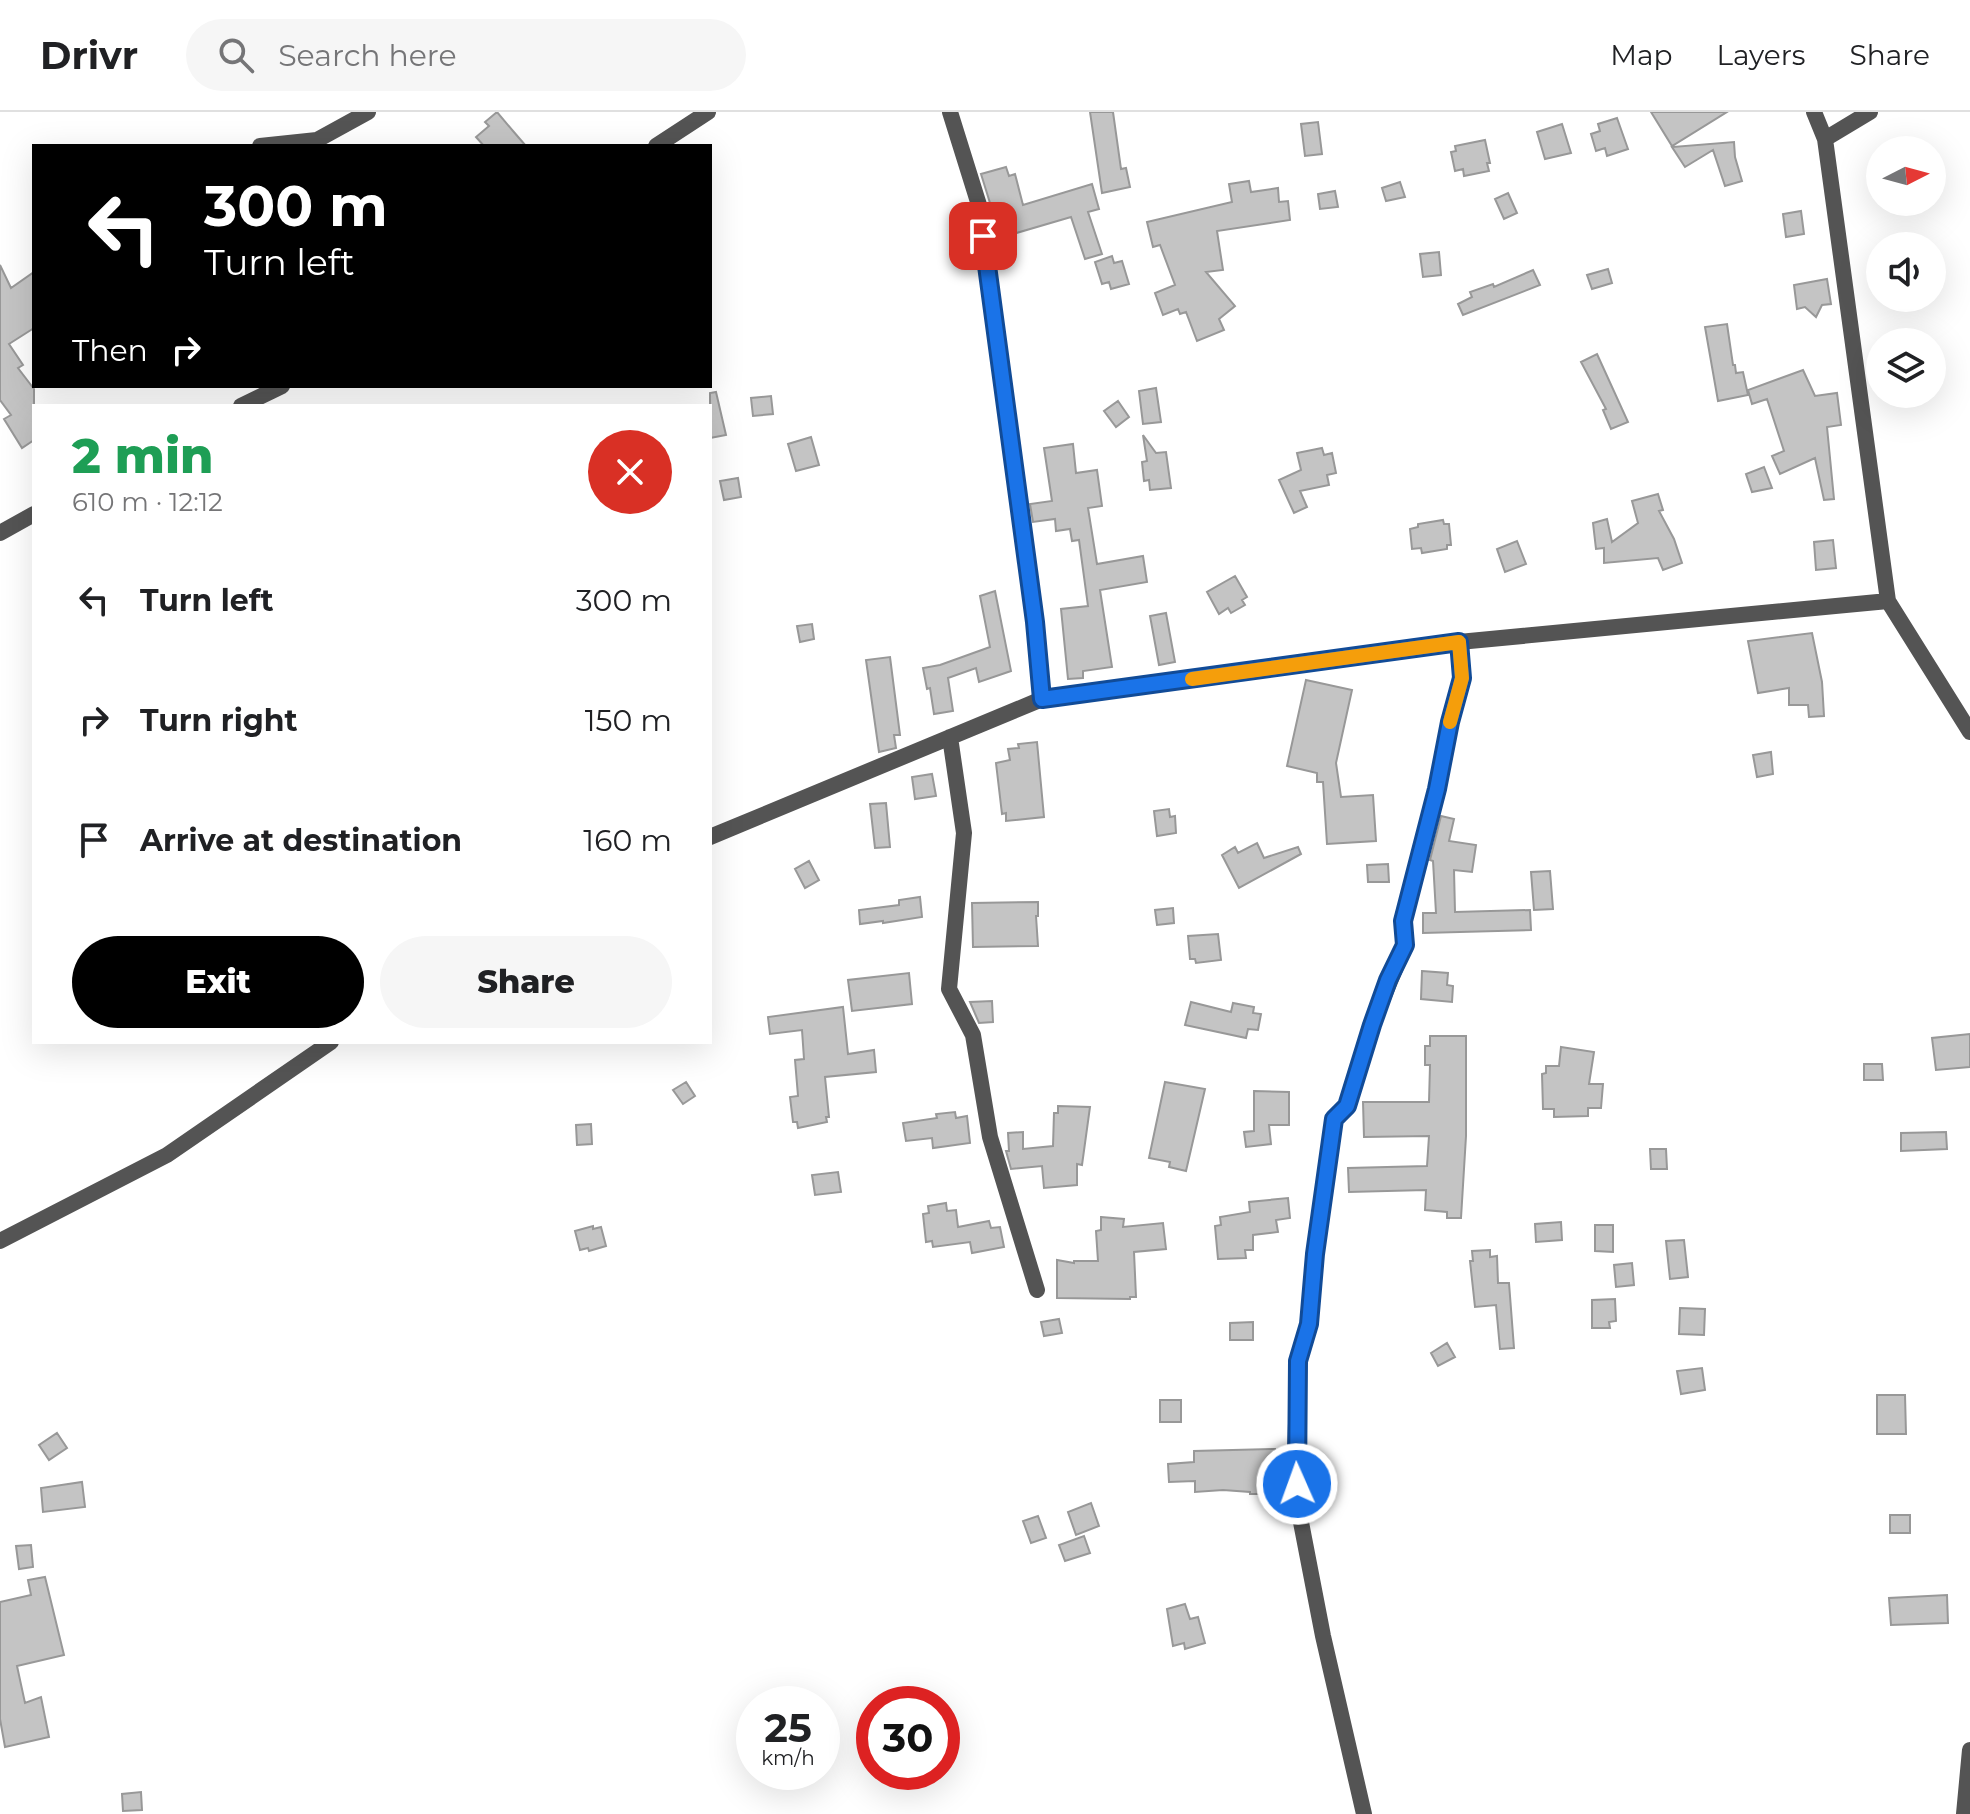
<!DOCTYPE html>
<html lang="en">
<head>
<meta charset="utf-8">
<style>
  body { margin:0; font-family:Montserrat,sans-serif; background:#f6f6f6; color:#202124; height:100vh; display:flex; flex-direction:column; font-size:30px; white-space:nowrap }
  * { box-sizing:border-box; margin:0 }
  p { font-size:26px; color:#757577 }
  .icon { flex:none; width:44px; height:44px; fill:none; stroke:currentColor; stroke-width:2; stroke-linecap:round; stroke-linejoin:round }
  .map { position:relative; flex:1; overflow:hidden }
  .sheet { position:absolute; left:32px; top:292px; width:680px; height:640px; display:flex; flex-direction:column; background:#fff; border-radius:0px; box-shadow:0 8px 32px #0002 }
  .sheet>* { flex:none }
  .guide { position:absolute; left:32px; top:32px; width:680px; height:244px; border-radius:0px; box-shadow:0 8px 32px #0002; background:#000; color:#fff; overflow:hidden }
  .needle { width:52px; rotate:84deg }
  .tools { position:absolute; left:1866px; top:24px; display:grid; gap:16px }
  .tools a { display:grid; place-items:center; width:80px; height:80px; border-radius:50%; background:#fff; box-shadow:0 8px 32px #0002; font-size:40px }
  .speed { position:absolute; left:736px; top:1574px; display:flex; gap:16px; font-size:40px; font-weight:700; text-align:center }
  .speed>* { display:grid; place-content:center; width:104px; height:104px; border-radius:50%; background:#fff; box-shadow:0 8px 32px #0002; line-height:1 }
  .speed small { font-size:20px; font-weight:400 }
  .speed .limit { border:12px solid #d22; background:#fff; color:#111 }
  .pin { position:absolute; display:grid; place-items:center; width:68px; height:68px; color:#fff; margin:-34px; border-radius:16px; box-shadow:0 4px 12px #0006 }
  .me { position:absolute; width:88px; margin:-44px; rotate:358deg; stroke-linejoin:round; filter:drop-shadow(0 0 6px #0008) }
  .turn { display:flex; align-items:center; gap:28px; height:168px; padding:0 40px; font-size:36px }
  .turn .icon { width:104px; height:104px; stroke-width:2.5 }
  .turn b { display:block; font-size:56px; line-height:68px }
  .then { display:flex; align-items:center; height:76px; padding:0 40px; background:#0003; gap:16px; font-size:30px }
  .round { display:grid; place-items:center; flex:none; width:84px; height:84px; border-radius:42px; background:#f6f6f6 }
  .overview { display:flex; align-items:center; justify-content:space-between; height:136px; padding:0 40px }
  h1 { font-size:48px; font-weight:800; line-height:60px; color:#1e9e55 }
  .primary-button { display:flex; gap:16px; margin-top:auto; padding:16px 40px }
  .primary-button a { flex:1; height:92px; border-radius:48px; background:#000; color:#fff; font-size:32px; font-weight:800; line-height:92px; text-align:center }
  .primary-button a+a { background:#f6f6f6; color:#202124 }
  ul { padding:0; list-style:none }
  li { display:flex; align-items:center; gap:24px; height:120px; padding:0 40px }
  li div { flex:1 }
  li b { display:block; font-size:30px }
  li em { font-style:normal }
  header { display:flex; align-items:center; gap:48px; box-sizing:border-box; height:112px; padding:0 40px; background:#fff; border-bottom:2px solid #e0e0e0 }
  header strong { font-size:38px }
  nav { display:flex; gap:44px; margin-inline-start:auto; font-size:28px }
  .search { width:560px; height:72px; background:#f6f6f6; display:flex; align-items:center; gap:20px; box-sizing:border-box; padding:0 28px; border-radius:44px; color:#757577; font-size:30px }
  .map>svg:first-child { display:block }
</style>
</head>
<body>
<header>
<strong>Drivr</strong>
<div class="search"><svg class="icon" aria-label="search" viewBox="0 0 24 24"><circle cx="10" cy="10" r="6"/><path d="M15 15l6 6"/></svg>Search here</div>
<nav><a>Map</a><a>Layers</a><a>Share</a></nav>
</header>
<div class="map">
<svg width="1970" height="1702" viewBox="0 0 1970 1702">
  <rect width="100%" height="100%" fill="#fff"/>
  <!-- building -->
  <path fill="#c4c4c4" stroke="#989898" stroke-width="2" d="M497,0l16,19 13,15h-42l-8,-9 13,-11 -4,-4z
    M1090,0h23l8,57 5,-1 4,19 -28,6z
    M1651,0h76l-55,34z
    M1617,6l11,31 -21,7 -2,-8 -9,3 -5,-17 9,-3 -2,-7z
    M1318,10l4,32 -17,2 -4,-32z
    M1562,12l9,29 -26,6 -8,-27z
    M1485,28l5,23h-3l2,8 -25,5 -1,-7 -8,2 -4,-19 5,-1 -1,-5z
    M1734,30l1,15 7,24 -17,5 -12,-36 -28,17 -13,-20z
    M1006,55l3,9 6,-2 8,31 69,-21 7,25 -11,3 14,42 -17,5 -14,-42 -58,17 -19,2 -4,-33 -9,-29z
    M1249,69l2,11 27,-4 1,14 9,-1 2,19 -73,11 6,39 -17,2 29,34 -16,13 5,11 -27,11 -11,-29 -6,2 -2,-5 -15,6 -8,-22 20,-8 -15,-40 -7,2 -6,-25 85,-20 -3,-18z
    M1400,70l5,15 -19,4 -4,-13z
    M1335,79l3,16 -18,2 -2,-15z
    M1508,81l9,20 -13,6 -9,-20z
    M1801,99l3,23 -18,3 -3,-23z
    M1439,140l2,23 -18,2 -3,-23z
    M1112,144l2,7 8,-2 7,23 -18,5 -2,-7 -7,2 -7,-22z
    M0,153l11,23 23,-16v56l-25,16 14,21 -5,3 16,21v51l-12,8 -18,-29 7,-4 -11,-15z
    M1608,157l4,14 -20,6 -5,-14z
    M1533,158l7,15 -77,30 -5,-11 14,-7 -2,-5 23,-8 1,3z
    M1827,167l4,25 -9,1 -6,12 -11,-10 -8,2 -3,-24z
    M1727,212l6,41h2l1,8 7,-1 5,23 -30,6 -13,-74z
    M1597,242l31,68 -17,7 -8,-19 3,-1 -25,-47z
    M1803,258l12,26 22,-3 4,32 -14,2 7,72 -10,1 -9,-42 -35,16 -8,-18 12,-5 -17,-52 -15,5 -4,-14z
    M1156,276l5,34 -18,2 -4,-33z
    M716,280l10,43 -16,3v-45z
    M771,284l2,18 -20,2 -2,-18z
    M1118,289l11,16 -13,10 -12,-16z
    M1143,323l13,18 10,-1 5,36 -21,2 -1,-10 -5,1 -2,-19 5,-1z
    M811,325l8,28 -23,6 -8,-27z
    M1073,332l3,29 21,-3 5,36 -14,2 9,56 46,-8 4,26 -47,8 12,77 -29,4v7l-15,1 -7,-70 27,-3 -9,-66 -7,1 -2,-12 -14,2 -1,-12 -22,3 -3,-18 22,-3 -8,-53z
    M1322,336l2,7 8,-2 4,20 -9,2 2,10 -29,6 7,16 -13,6 -15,-33 22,-10 -4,-17z
    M1764,355l8,21 -20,4 -6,-18z
    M738,366l3,19 -17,3 -4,-19z
    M1658,382l5,16 -4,1 15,28 8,24 -19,7 -5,-12 -54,5v-15l-8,1 -3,-26 14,-4 5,23 26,-19 -6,-22z
    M1443,408l1,4h5l2,21h-4v4l-25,4 -1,-5 -9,1 -2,-20 8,-2v-3z
    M1833,428l3,28 -20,2 -2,-28z
    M1517,429l9,23 -21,8 -8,-23z
    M1235,464l12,21 -5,3 3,5 -14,8 -3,-5 -9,6 -12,-22z
    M995,479l16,80 -32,11 -3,-14 -28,10 5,33 -19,3 -4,-26 -3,1 -4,-21 17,-3 50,-18 -10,-51z
    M1166,501l9,49 -16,3 -9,-49z
    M812,512l2,15 -14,3 -3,-16z
    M1812,521l10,49 2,34 -15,1 -1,-12h-19v-17l-31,5 -10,-52z
    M890,545l10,78h-6l2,13 -17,4 -13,-92z
    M1306,568l46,10 -16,73 5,34 32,-2 3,46 -49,3 -4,-62h-6v-9l-30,-7z
    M1037,630l7,75 -38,4v-8l-4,1 -6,-51 14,-3 -2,-11 11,-1 -1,-4z
    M1771,640l2,22 -16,3 -4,-22z
    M932,662l4,22 -21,3 -3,-22z
    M886,691l4,44 -15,1 -5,-44z
    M1169,697l1,8 5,-1 1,17 -19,3 -3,-25z
    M1441,704l13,3 -5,22 27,4 -4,27 -18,-2 1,42 75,-2 1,20 -108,3v-20h13l-3,-52 -3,-1z
    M1257,731l7,15 34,-11 3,7 -62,34 -17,-33 13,-8 3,6z
    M809,749l10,19 -14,8 -10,-19z
    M1388,752l1,18h-21l-1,-17z
    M1550,759l3,38 -19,1 -3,-38z
    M920,785l2,20 -39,6v-2l-23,3 -1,-14 40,-5v-5z
    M1038,790v14h-2l2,30 -65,1 -1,-44z
    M1173,796l1,15 -17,2 -2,-15z
    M1218,822l3,26 -25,3 -1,-4h-5l-2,-23z
    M1422,859l26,2 -1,12 6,1 -1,16 -31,-3z
    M909,861l3,31 -60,7 -4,-31z
    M992,889l1,21 -14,1 -9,-21z
    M1191,890l40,10 2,-9 21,4 -1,6 8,1 -3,16 -10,-1 -2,9 -61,-13z
    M843,895l5,47 26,-4 2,22 -51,5 4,40h-3l1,5 -29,6 -1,-6h-4l-3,-25 8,-1 -3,-36 9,-1 -2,-29 -32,4 -2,-17z
    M1970,922v33l-34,3 -4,-32z
    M1430,924h36v100l-5,82h-14v-6l-22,-2 1,-20 -77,2 -1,-24 79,-2 2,-30 -65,1 -1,-35h66l1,-37h-5v-19h5z
    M1561,935l33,5 -5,32h14l-2,24h-13v8l-34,1v-8h-11l-1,-35 4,-1v-7h13z
    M1864,952h18l1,16h-19z
    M686,970l9,14 -12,8 -10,-14z
    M1165,970l40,7 -19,82 -17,-4 1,-5 -21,-4z
    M1254,979l35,1v33h-20l2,19 -25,3 -2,-15 10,-1z
    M1058,994l32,1 -8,58 -5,-1v21l-33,3 -2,-22 -31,3 -5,-18h3l-1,-18 15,-1v17l30,-3 1,-33h4z
    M955,1000l1,6 11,-2 3,27 -37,5 -1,-10 -26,3 -3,-18 34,-5 -1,-4z
    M591,1012l1,20 -15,1 -1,-20z
    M1946,1020l1,17 -46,2v-18z
    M1650,1037h16l1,20h-16z
    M838,1060l3,20 -26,3 -3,-20z
    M1288,1086l2,20 -14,2 2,12 -25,3v15h-8l1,8 -28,1 -3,-33 6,-1 -1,-8 30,-5 -1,-10z
    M946,1091l1,8 9,-1 2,17 31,-6 2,7 9,-1 4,20 -32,6 -2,-11 -37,5 -1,-6 -6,1 -3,-28 6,-1 -1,-7z
    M1101,1105l23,2 -1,8 40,-4 3,26 -32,3 2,45h-6v2l-73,-1v-38l17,3v-2h24l-2,-30 5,-1z
    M1561,1110l1,18 -26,2 -1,-18z
    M1595,1113h18v27l-18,-1z
    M593,1114v3l8,-2 5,19 -17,5 -1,-3 -8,2 -5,-19z
    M1684,1128l4,37 -18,2 -4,-38z
    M1490,1138v7l7,-1 1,27h11l5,65 -14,1 -4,-44 -21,2 -5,-46h3l-1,-10z
    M1632,1151l2,22 -18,2 -2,-22z
    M1615,1187l1,22 -7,1 1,6h-18v-28z
    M1680,1196l25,1 -1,26 -25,-1z
    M1059,1207l3,14 -18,3 -3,-14z
    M1253,1210v18h-23v-17z
    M1447,1231l8,14 -17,9 -7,-13z
    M1702,1256l3,22 -24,4 -4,-23z
    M1877,1283h28l1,39h-29z
    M1160,1288h21v22h-21z
    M57,1321l10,15 -18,12 -10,-15z
    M1275,1337l-2,45h-23v-2l-27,-2 -28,2v-11l-26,1 -1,-18 26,-2v-11z
    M82,1370l3,25 -42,5 -2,-24z
    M1091,1391l8,23 -23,9 -8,-23z
    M1890,1403h20v18h-20z
    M1038,1404l8,22 -15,5 -8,-22z
    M1084,1424l6,17 -25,8 -6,-16z
    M31,1433l2,22 -14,2 -3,-23z
    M45,1465l19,78 -47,11 8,37 16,-6 8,40 -44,10 -5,-28v-117l31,-7 -3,-15z
    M1947,1483l1,28 -57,2 -2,-27z
    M1185,1492l5,15 8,-2 7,26 -20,6 -1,-6 -11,3 -6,-37z
    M141,1680l1,18 -19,1 -1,-17z"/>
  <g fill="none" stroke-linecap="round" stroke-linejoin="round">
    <!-- street -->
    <path stroke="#545454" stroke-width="16" d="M950,0l29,93 56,417 7,77
      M1814,0l11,27 63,462
      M1825,27l45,-27
      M260,34l57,-6 51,-28
      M656,34l52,-34
      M241,294l41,-20
      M0,421l34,-19
      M950,625l14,96 -15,156 24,46 17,102 47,153
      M710,725l332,-138 417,-57 429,-41 82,131
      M0,1129l167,-86 164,-113
      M1364,1702l-41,-178 -24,-124 -4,-57 3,-94 11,-37 6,-70 19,-135 13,-13 25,-81 33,-80 -2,-24 34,-132 13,-67 12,-44 -3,-36
      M1964,1702l6,-64"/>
  </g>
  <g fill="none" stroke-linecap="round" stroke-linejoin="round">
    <!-- route casing -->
    <g stroke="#114b97" stroke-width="20">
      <path id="route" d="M983,124l52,386 7,77 417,-57 3,36 -12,44 -13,67 -34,132 2,24 -17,35 -16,45 -25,81 -13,13 -19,135 -6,70 -11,37 -1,123"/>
    </g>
    <!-- route -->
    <use href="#route" stroke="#1a73e8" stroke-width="14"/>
    <!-- slow -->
    <path stroke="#f59e0b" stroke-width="14" d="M1192,567l267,-37 3,36 -12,44"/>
  </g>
</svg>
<div class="tools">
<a><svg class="needle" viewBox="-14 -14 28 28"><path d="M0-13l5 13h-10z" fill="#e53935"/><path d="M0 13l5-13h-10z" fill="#757577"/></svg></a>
<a><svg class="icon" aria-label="sound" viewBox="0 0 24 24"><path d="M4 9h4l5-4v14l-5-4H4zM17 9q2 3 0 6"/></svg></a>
<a><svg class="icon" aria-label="layers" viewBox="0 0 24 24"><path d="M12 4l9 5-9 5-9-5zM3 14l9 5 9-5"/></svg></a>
</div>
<div class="speed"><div>25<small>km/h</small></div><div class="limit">30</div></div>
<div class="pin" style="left:983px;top:124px;background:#d93025"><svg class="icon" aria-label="arrive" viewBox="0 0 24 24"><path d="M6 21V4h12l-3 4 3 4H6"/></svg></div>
<svg class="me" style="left:1297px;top:1372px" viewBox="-20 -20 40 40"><circle r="17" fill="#1a73e8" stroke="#fff" stroke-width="3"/><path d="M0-11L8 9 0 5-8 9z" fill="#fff"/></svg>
<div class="guide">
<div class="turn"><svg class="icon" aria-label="left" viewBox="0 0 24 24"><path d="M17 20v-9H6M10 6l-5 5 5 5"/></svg><div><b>300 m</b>Turn left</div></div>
<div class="then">Then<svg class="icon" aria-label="right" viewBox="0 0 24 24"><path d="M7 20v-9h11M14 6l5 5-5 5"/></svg></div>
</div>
<section class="sheet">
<div class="overview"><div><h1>2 min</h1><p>610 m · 12:12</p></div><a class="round" style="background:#d93025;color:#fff"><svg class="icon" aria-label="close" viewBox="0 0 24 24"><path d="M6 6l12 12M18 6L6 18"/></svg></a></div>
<ul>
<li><svg class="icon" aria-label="left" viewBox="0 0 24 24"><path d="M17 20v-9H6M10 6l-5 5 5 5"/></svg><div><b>Turn left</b></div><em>300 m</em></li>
<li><svg class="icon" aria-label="right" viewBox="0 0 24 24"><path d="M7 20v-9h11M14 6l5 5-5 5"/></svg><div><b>Turn right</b></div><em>150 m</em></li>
<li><svg class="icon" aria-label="arrive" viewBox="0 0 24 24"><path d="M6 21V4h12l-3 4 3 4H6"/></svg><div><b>Arrive at destination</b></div><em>160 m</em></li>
</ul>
<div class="primary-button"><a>Exit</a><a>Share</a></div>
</section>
</div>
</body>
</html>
